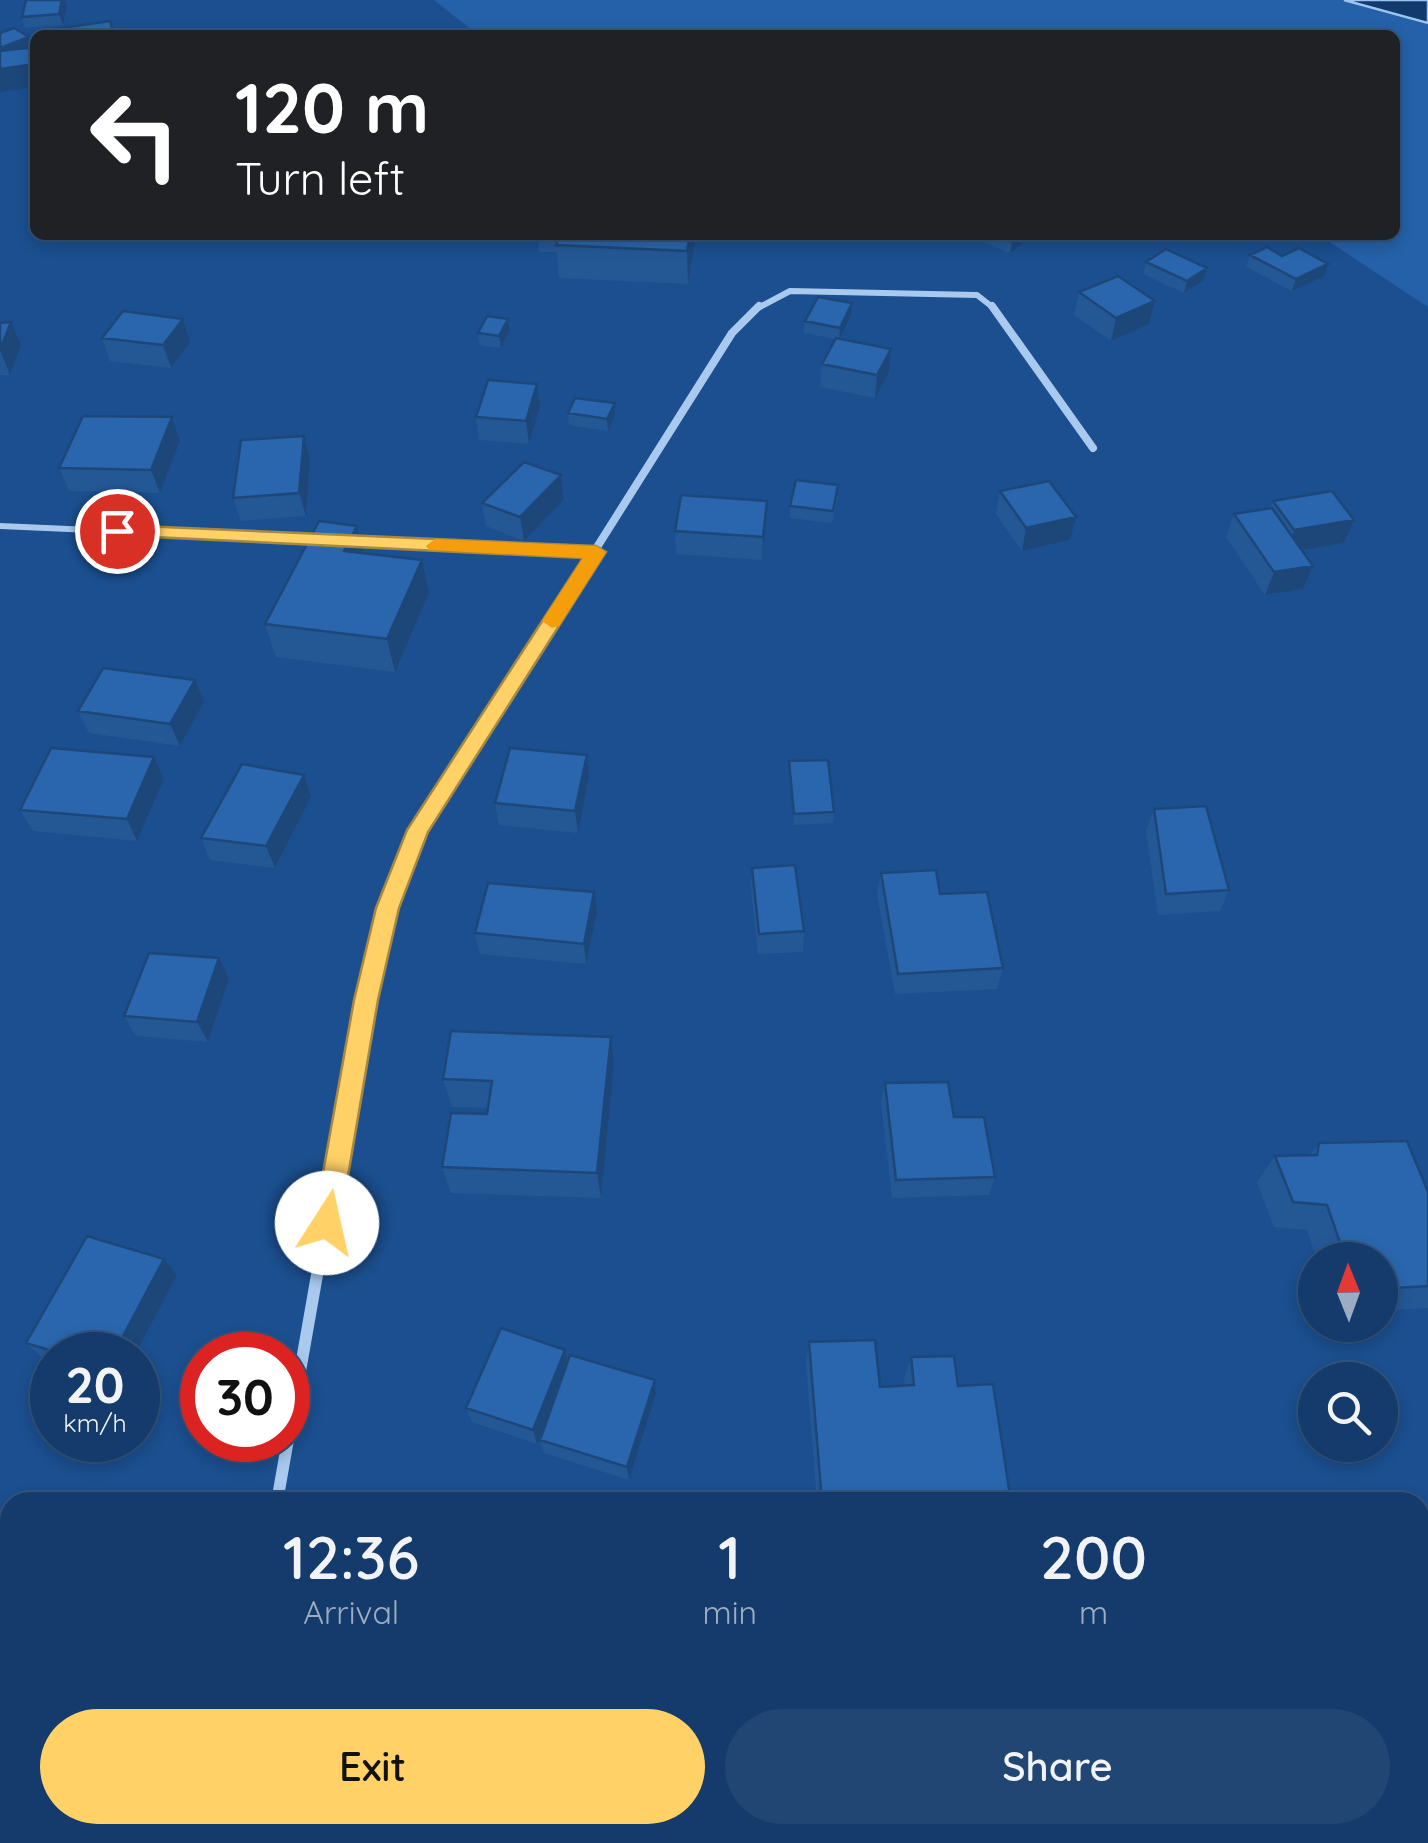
<!DOCTYPE html>
<html lang="en">
<head>
<meta charset="utf-8">
<style>
  body { margin:0; font-family:Quicksand,sans-serif; background:#214673; color:#f1f3f6; height:100vh; display:flex; flex-direction:column; font-size:38px; white-space:nowrap }
  * { box-sizing:border-box; margin:0 }
  p { font-size:32px; color:#9dadc1 }
  .icon { flex:none; width:55px; height:55px; fill:none; stroke:currentColor; stroke-width:2; stroke-linecap:round; stroke-linejoin:round }
  .map { position:relative; flex:1; overflow:hidden }
  .panel { position:absolute; left:0px; top:1492px; width:1430px; height:352px; display:flex; flex-direction:column; background:#143b6b; border-radius:30px 30px 0 0; box-shadow:0 5px 15px #0003,0 0 0 2px #33557e }
  .panel>* { flex:none }
  .guide { position:absolute; left:30px; top:30px; width:1370px; height:210px; border-radius:15px; box-shadow:0 5px 15px #0003,0 0 0 2px #33557e; background:#202124; color:#fff; overflow:hidden }
  .needle { width:65px; rotate:359deg }
  .buttons { position:absolute; left:1298px; top:1242px; display:grid; gap:20px }
  .buttons a { display:grid; place-items:center; width:100px; height:100px; border-radius:50%; background:#143b6b; box-shadow:0 5px 15px #0003,0 0 0 2px #33557e; font-size:50px }
  .speed { position:absolute; left:30px; top:1332px; display:flex; gap:20px; font-size:50px; font-weight:700; text-align:center }
  .speed>* { display:grid; place-content:center; width:130px; height:130px; border-radius:50%; background:#143b6b; box-shadow:0 5px 15px #0003,0 0 0 2px #33557e; line-height:1 }
  .speed small { font-size:25px; font-weight:400 }
  .speed .limit { border:15px solid #d22; background:#fff; color:#111 }
  .pin { position:absolute; display:grid; place-items:center; width:85px; height:85px; color:#fff; margin:-42px; border:5px solid #fff; border-radius:50%; box-shadow:0 2px 10px #0007 }
  .me { position:absolute; width:110px; margin:-55px; rotate:10deg; stroke-linejoin:round; filter:drop-shadow(0 0 8px #0008) }
  .turn { display:flex; align-items:center; gap:35px; height:210px; padding:0 40px; font-size:45px }
  .turn .icon { width:130px; height:130px; stroke-width:2.5 }
  .turn b { display:block; font-size:70px; line-height:85px }
  .eta { display:flex; justify-content:space-evenly; align-items:center; height:170px; text-align:center }
  .eta b { font-size:60px; font-weight:600; line-height:70px }
  .primary-button { display:flex; gap:20px; margin-top:auto; padding:20px 40px }
  .primary-button a { flex:1; height:115px; border-radius:60px; background:#ffd166; color:#111; font-size:40px; font-weight:600; line-height:115px; text-align:center }
  .primary-button a+a { background:#214673; color:#f1f3f6 }
  .map>svg:first-child { display:block }
</style>
</head>
<body>
<div class="map">
<svg width="1428" height="1843" viewBox="0 0 1428 1843">
  <rect width="100%" height="100%" fill="#1b4f8f"/>
  <!-- green -->
  <path fill="#2461a8" d="M434,0h910l84,23v284l-109,-72h76v-200h-917z"/>
  <!-- water -->
  <path fill="#123a6d" stroke="#9cc4f0" stroke-width="2.5" d="M1344,0h84v23z"/>
  <g fill="none" stroke-linecap="round" stroke-linejoin="round">
    <!-- service -->
    <path stroke="#a9c9ee" stroke-width="6" d="M0,526l317,14
      M351,542l245,11"/>
    <!-- minor-far3 -->
    <path stroke="#a9c9ee" stroke-width="6" d="M756,309l34,-18 187,4 18,14"/>
    <!-- minor-far2 -->
    <path stroke="#a9c9ee" stroke-width="8" d="M992,306l101,142
      M500,701l232,-368 27,-27"/>
    <!-- minor-far1 -->
    <path stroke="#a9c9ee" stroke-width="10" d="M330,1203l57,-295 31,-78 84,-131"/>
    <!-- minor -->
    <path stroke="#a9c9ee" stroke-width="12" d="M277,1502l53,-301
      M1420,1725h8
      M157,1843l4,-8"/>
  </g>
  <!-- wall -->
  <path fill="#245895" d="M67,7l-4,18 -38,3 -3,-11z
    M538,235h158l-8,49 -129,-6 -2,-26h-18z
    M971,235h63l-24,18 -40,-16z
    M1250,255l32,1 42,20 -32,15 -46,-24z
    M1146,262l61,6 -3,12 -20,13 -41,-19z
    M1079,292l76,9 -6,23 -38,17 -37,-26z
    M851,315l-12,24 50,33 -14,26 -55,-11 2,-23 13,-25 -31,-6 1,-12z
    M183,319l7,23 -19,26 -61,-7 -8,-23z
    M508,319l2,12 -9,17 -21,-3 -2,-12z
    M0,323l21,22 -11,30h-10z
    M540,407l-11,37 -50,-4 -3,-23z
    M568,413l47,2 -7,16 -39,-6z
    M304,436l6,23 -4,57 -65,5 -8,-23z
    M180,441l-20,52 -91,-2 -10,-23z
    M561,475l3,24 -40,42 -38,-15 -4,-23z
    M1000,491l70,49 -48,11 -26,-37z
    M838,496l-6,27 -42,-5v-12z
    M1273,501l81,19 -10,23 -42,7 1,39 -38,6 -39,-58 8,-23 36,-6z
    M766,524l-4,36 -86,-6 -1,-23z
    M429,593l-34,79 -119,-15 -11,-33z
    M204,702l-24,44 -91,-13 -11,-22z
    M587,755l2,22 -11,56 -79,-8 -4,-22z
    M789,761l45,51 -1,11 -39,2 -5,-53z
    M164,779l-27,62 -104,-10 -13,-21z
    M311,797l-36,71 -65,-8 -9,-22z
    M1154,809l75,81 -9,21 -62,4 -12,-84z
    M752,868l52,63 -1,21 -45,2 -7,-65z
    M881,873l59,21 63,74 -6,21 -102,5 -18,-100z
    M597,913l-11,51 -106,-10 -5,-21z
    M219,958l10,21 -21,63 -72,-6 -12,-20z
    M614,1065l-13,133 -150,-5 -9,-26 45,-53 1,-6 -36,-1 -9,-28z
    M885,1083l69,34 41,60 -6,18 -97,3 -11,-96z
    M1319,1143l109,49v116l-48,3v-51h-63l-10,-30 -33,-3 -17,-45 18,-26 35,-1z
    M164,1259l13,16 -42,80h-83v6l-10,-3 -16,-15z
    M809,1342l71,45 25,-1 -1,-7 7,-22 47,29 53,116h-194l-11,-138z
    M567,1361l88,19 1,14 -27,86 -85,-27 -4,-13 7,-21 -10,25 -65,-22 -6,-14z"/>
  <!-- shaded-wall -->
  <path fill="#1d4779" d="M62,0h3l2,7 -4,18 -4,-11z
    M29,37l4,11 -33,3v-3z
    M35,64v23l-35,5v-23z
    M690,235h6l-8,49 -1,-33z
    M1021,235h13l-24,18 2,-11z
    M1328,264l-4,12 -32,15 4,-12z
    M1207,268l-3,12 -20,13 3,-12z
    M1155,301l-6,23 -38,17 5,-23z
    M852,303l-1,12 -12,25 1,-12z
    M183,319l7,23 -19,26 -8,-23z
    M508,319l2,12 -9,17 -2,-12z
    M11,322l10,23 -11,30 -10,-25z
    M891,349l-2,23 -14,26 2,-23z
    M537,384l3,23 -11,37 -3,-23z
    M615,403v12l-7,16 -1,-12z
    M172,417l8,24 -20,52 -9,-23z
    M304,436l6,23 -4,57 -7,-23z
    M561,475l3,24 -40,42 -4,-24z
    M767,501l-1,23 -4,36 1,-23z
    M1076,517l-6,23 -48,11 4,-23z
    M1354,520l-10,23 -59,10 9,-23z
    M357,526l8,33 -21,-8z
    M422,560l7,33 -34,79 -8,-33z
    M1313,566l-10,23 -38,6 9,-23z
    M195,680l9,22 -24,44 -10,-22z
    M587,755l2,22 -11,56 -3,-22z
    M154,757l10,22 -27,62 -10,-22z
    M304,775l7,22 -36,71 -9,-22z
    M594,892l3,21 -11,51 -2,-20z
    M219,958l10,21 -21,63 -11,-20z
    M611,1037l3,28 -13,133 -4,-25z
    M164,1259l13,16 -42,80h-22z
    M565,1350l3,15 -31,79 -4,-14z
    M655,1380l1,14 -27,86 -2,-13z
    M10,1704v52l-10,23v-52z"/>
  <!-- building -->
  <path fill="#2a66ad" stroke="#1d4779" stroke-width="2.5" d="M26,0h36l-3,14 -37,3z
    M110,21l4,14h-57l-2,-6z
    M14,28l15,9 -29,11v-15z
    M35,47v17l-35,5v-18z
    M559,235h131l-3,16 -131,-6z
    M995,235h26l-9,7z
    M1267,247l15,9 17,-8 29,16 -32,15 -46,-24z
    M1166,249l41,19 -20,13 -41,-19z
    M1118,276l37,25 -39,17 -37,-26z
    M818,297l34,6 -12,25 -35,-7z
    M123,311l60,8 -20,26 -61,-7z
    M487,316l21,3 -9,17 -21,-3z
    M11,322l-11,28v-27z
    M836,338l55,11 -14,26 -55,-11z
    M488,380l49,4 -11,37 -50,-4z
    M575,398l40,5 -8,16 -39,-6z
    M83,416l89,1 -21,53 -92,-2z
    M304,436l-5,57 -66,5 8,-58z
    M524,462l37,13 -41,42 -38,-14z
    M796,480l42,5 -5,26 -43,-5z
    M1049,481l27,36 -50,11 -26,-37z
    M1332,491l22,29 -60,10 -21,-29z
    M681,495l86,6 -4,36 -88,-6z
    M1272,508l41,58 -39,6 -40,-58z
    M319,521l38,5 -13,25 78,9 -35,79 -122,-15z
    M103,668l92,12 -25,44 -92,-13z
    M51,748l103,9 -27,62 -107,-9z
    M510,748l77,7 -12,56 -80,-8z
    M828,760l6,52 -40,2 -5,-53z
    M242,764l62,11 -38,71 -65,-8z
    M1206,806l23,84 -63,4 -12,-85z
    M795,865l9,66 -45,3 -7,-66z
    M936,870l4,24 47,-2 16,76 -105,6 -17,-101z
    M488,883l106,9 -10,52 -109,-11z
    M149,953l70,5 -22,64 -73,-6z
    M451,1031l160,6 -14,136 -155,-6 9,-54 36,1 5,-33 -49,-2z
    M948,1082l6,35h30l11,60 -99,3 -11,-97z
    M1407,1141l21,51v94l-48,3v-29h-34l-19,-55 -34,-3 -18,-46 42,-1 2,-12z
    M87,1236l77,23 -51,96h-48l-39,-12z
    M501,1328l64,22 -32,80 -67,-22z
    M875,1340l5,47 34,-2 -3,-28 43,-1 4,30 35,-2 18,118h-189l-13,-160z
    M570,1355l85,25 -28,87 -87,-27z
    M0,1687l10,2v15l-10,23z
    M636,1835h125l1,8h-125z"/>
  <!-- route -->
  <path fill="#ffd166" stroke="#a68842" stroke-width="2.5" d="M117,525l479,21 10,6 -178,280 -29,76 -21,92 -38,223 -4,9 -9,3 -9,-3 -4,-9 40,-223 22,-92 31,-78 176,-272 -472,-23 -3,-4z"/>
  <!-- slow -->
  <path fill="#f59e0b" d="M435,539l161,7 10,6 -47,74 -7,2 -10,-7 41,-63 -154,-8 -3,-4z"/>
</svg>
<div class="buttons">
<a><svg class="needle" viewBox="-14 -14 28 28"><path d="M0-13l5 13h-10z" fill="#e53935"/><path d="M0 13l5-13h-10z" fill="#9dadc1"/></svg></a>
<a><svg class="icon" aria-label="search" viewBox="0 0 24 24"><circle cx="10" cy="10" r="6"/><path d="M15 15l6 6"/></svg></a>
</div>
<div class="speed"><div>20<small>km/h</small></div><div class="limit">30</div></div>
<div class="pin" style="left:117px;top:531px;background:#d93025"><svg class="icon" aria-label="arrive" viewBox="0 0 24 24"><path d="M6 21V4h12l-3 4 3 4H6"/></svg></div>
<svg class="me" style="left:327px;top:1223px" viewBox="-20 -20 40 40"><circle r="19" fill="#fff"/><path d="M0-13L10 11 0 6-10 11z" fill="#ffd166"/></svg>
<div class="guide">
<div class="turn"><svg class="icon" aria-label="left" viewBox="0 0 24 24"><path d="M17 20v-9H6M10 6l-5 5 5 5"/></svg><div><b>120 m</b>Turn left</div></div>
</div>
<section class="panel">
<div class="eta">
<div><b>12:36</b><p>Arrival</p></div>
<div><b>1</b><p>min</p></div>
<div><b>200</b><p>m</p></div>
</div>
<div class="primary-button"><a>Exit</a><a>Share</a></div>
</section>
</div>
</body>
</html>
